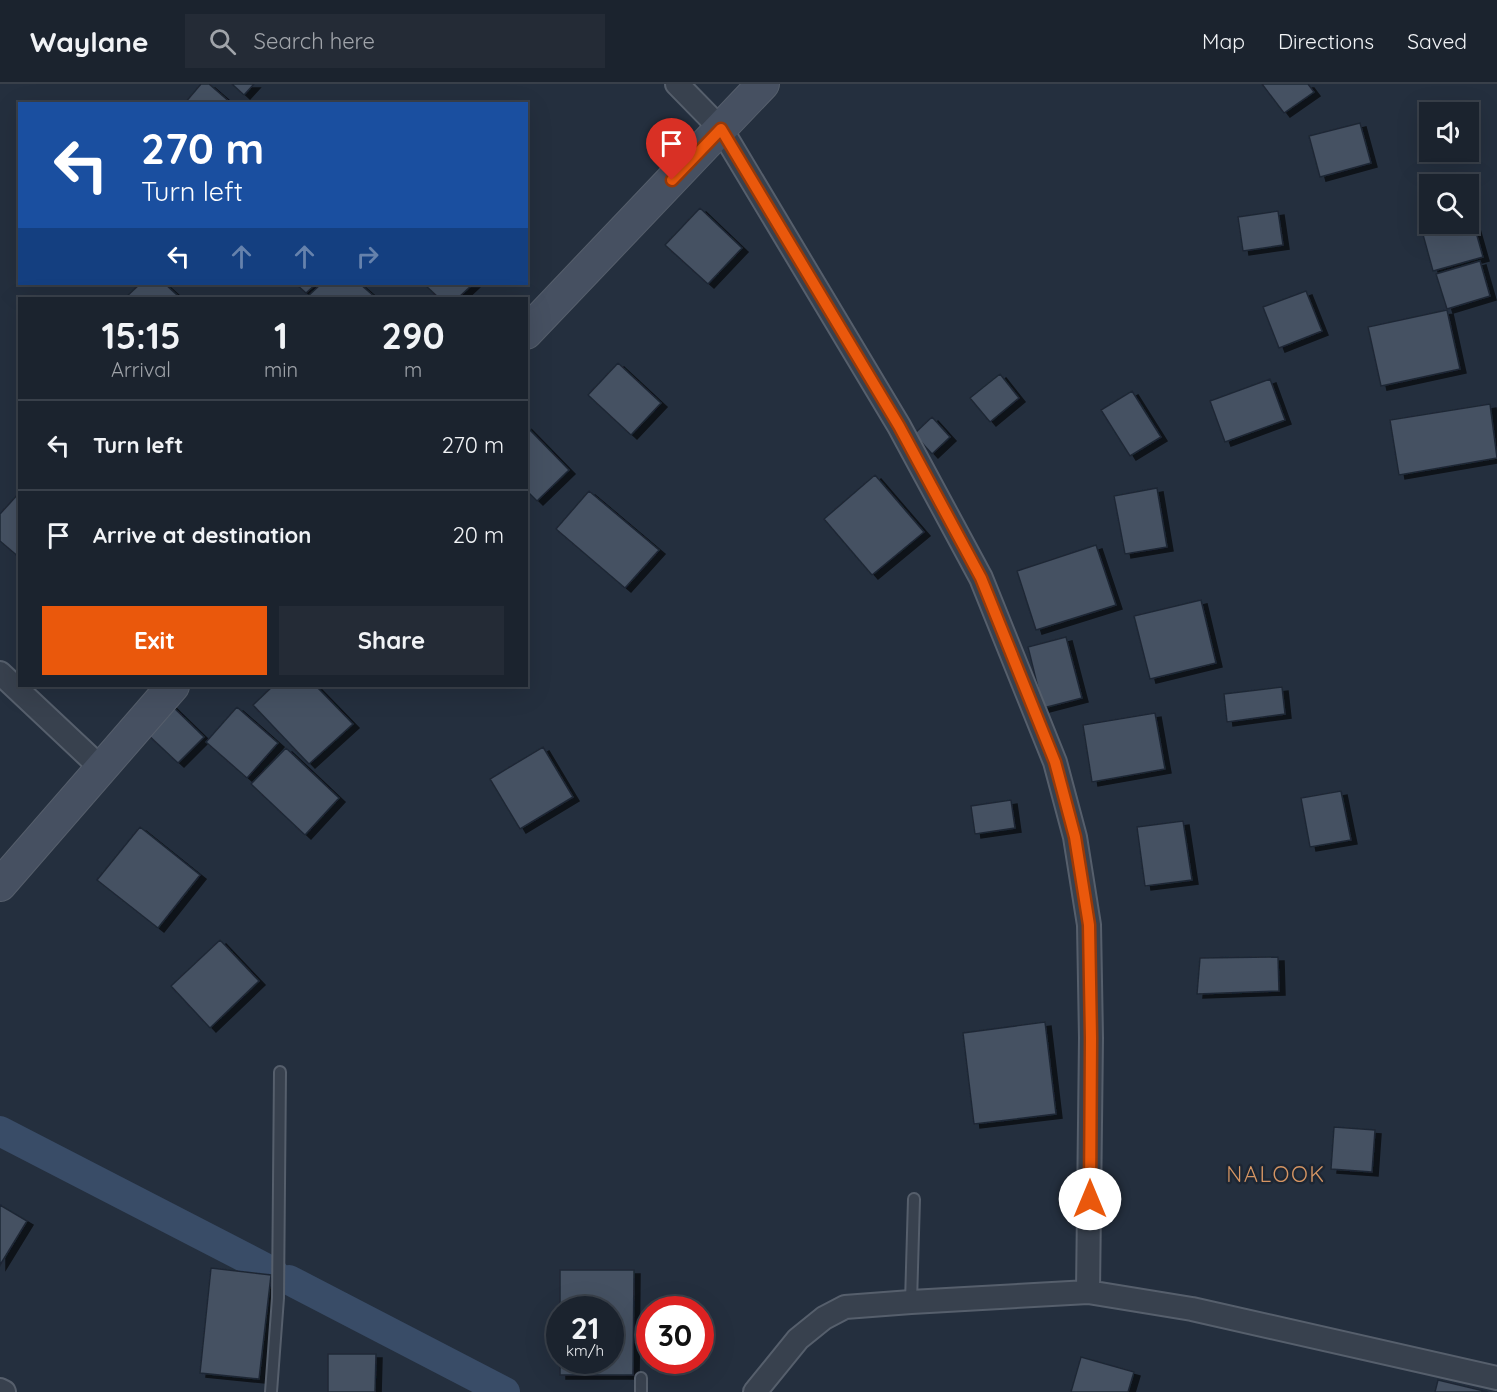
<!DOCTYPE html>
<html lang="en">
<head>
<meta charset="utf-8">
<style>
  body { margin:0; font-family:Quicksand,sans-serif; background:#242b36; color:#f1f3f6; height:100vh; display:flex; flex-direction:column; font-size:22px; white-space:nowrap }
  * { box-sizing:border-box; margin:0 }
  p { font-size:20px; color:#a0a4aa }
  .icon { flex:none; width:33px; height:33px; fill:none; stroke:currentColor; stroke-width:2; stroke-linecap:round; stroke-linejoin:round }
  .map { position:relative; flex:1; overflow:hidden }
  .side { position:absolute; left:18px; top:213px; width:510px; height:390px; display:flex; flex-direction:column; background:#1b232e; border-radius:0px; box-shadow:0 6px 24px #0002,0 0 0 2px #39404a }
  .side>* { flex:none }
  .top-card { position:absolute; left:18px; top:18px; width:510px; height:183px; border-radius:0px; box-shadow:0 6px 24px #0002,0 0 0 2px #39404a; background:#1a4fa0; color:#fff; overflow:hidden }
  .controls { position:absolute; left:1419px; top:18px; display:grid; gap:12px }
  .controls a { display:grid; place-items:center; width:60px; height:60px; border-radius:0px; background:#1b232e; box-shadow:0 6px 24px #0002,0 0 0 2px #39404a; font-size:30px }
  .speed { position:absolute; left:546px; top:1212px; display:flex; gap:12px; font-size:30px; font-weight:700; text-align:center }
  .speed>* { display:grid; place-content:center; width:78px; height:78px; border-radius:50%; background:#1b232e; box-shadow:0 6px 24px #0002,0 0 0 2px #39404a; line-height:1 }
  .speed small { font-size:15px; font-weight:400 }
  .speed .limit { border:9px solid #d22; background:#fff; color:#111 }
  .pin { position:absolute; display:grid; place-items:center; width:51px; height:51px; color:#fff; margin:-62px -26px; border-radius:50% 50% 50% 0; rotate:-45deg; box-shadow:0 0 6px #0007 }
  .pin .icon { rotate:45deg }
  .me { position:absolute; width:66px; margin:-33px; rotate:0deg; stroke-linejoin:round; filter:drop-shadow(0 0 4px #0008) }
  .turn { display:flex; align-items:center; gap:21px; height:126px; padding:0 24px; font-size:27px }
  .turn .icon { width:78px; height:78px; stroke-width:2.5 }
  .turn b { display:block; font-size:42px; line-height:51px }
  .lanes { display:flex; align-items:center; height:57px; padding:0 24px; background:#0003; justify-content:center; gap:30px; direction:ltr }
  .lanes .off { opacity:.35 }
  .eta { display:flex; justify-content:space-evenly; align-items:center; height:102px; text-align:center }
  .eta b { font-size:36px; font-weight:800; line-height:42px }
  .action { display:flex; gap:12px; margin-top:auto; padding:12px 24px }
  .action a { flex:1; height:69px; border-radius:0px; background:#ea580c; color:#fff; font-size:24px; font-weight:800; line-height:69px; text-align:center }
  .action a+a { background:#242b36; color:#f1f3f6 }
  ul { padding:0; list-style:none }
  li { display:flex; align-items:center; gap:18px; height:90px; padding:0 24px; border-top:2px solid #39404a }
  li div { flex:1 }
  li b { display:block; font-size:22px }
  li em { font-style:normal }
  header { display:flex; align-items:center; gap:36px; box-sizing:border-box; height:84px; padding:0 30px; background:#1b232e; border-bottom:2px solid #39404a }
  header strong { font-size:28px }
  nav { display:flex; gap:33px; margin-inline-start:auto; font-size:21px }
  .search { width:420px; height:54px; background:#242b36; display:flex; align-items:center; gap:15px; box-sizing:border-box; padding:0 21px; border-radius:0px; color:#a0a4aa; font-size:22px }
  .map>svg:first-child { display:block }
</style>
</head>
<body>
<header>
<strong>Waylane</strong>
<div class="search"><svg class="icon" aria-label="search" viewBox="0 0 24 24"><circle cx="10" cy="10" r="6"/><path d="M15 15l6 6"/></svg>Search here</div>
<nav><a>Map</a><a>Directions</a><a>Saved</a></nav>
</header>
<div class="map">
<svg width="1497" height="1308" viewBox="0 0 1497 1308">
  <defs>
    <filter id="shadow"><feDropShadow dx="6" dy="4" stdDeviation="0" flood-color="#0009"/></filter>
  </defs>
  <rect width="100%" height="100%" fill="#242f3e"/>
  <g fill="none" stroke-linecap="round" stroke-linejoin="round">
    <!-- canal -->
    <path stroke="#394c67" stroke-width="30" d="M0,1047l273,141
      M289,1196l216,112"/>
  </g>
  <!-- building -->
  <path fill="#455162" stroke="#1f2835" stroke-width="1.5" filter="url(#shadow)" d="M201,0h8l23,20h-48z
    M232,0h22l-10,11z
    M1262,0h46l6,8 -30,21z
    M1360,39l11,40 -51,14 -11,-41z
    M700,124l42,40 -34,36 -43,-39z
    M1278,127l5,34 -40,6 -5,-34z
    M1472,134l11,39 -50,14 -11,-40 30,-7h16v-5z
    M1480,177l10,35 -43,13 -11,-35z
    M140,200h25l12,11 -4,3h-48z
    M296,200h20l-10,9z
    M321,200h39l16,14h-70z
    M424,200h49l-15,14h-19z
    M1306,207l16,40 -43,17 -16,-41z
    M1447,226l13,59 -79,17 -13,-59z
    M618,279l43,40 -30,32 -43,-40z
    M1000,290l19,24 -29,24 -20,-24z
    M1270,295l15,41 -60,22 -15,-41z
    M1132,307l29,46 -31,19 -29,-46z
    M1490,320l7,54 -98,17 -9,-55z
    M932,333l18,20 -18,17 -18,-20z
    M526,342l43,44 -32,31 -11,-11z
    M875,391l49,57 -52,43 -48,-56z
    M1157,404l10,59 -42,7 -11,-58z
    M589,407l70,59 -34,38 -69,-59z
    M20,408v66l-20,-17v-27z
    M1096,461l20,60 -80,25 -19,-59z
    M1201,516l15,63 -66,16 -16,-63z
    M1066,553l16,61 -39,10 -15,-61z
    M273,602h43l37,38 -44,40 -56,-59z
    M1282,603l3,27 -58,8 -3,-28z
    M170,620l34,33 -26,26 -34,-32z
    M237,623l41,36 -31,35 -41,-36z
    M1155,629l10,56 -73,13 -9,-57z
    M543,663l30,50 -53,32 -30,-50z
    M286,664l53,50 -34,37 -54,-51z
    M1341,707l10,49 -41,7 -9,-49z
    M1011,716l4,28 -40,6 -4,-28z
    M1183,737l9,59 -47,6 -8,-59z
    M140,743l60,48 -42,53 -61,-48z
    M220,856l39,41 -49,47 -39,-42z
    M1278,873l1,34 -82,3 3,-36z
    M1045,938l11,92 -82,10 -11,-91z
    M1334,1043l41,3 -3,42 -41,-3z
    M0,1121l27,16 -27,44z
    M211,1184l60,7 -12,104 -59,-6z
    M560,1186h74l-1,105h-73v-15h50v-50h-50z
    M328,1270h48l-1,38h-47z
    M1081,1273l53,15 -6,20h-57z
    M1438,1296l50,12h-53z"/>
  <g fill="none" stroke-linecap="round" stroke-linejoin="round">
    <!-- lane casing -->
    <g stroke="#565f6c" stroke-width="14">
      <path id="lane" d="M911,1218l3,-103
        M641,1294v14
        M271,1308l7,-94 2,-226"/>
    </g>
    <!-- street casing -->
    <g stroke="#565f6c" stroke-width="26">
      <path id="street" d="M677,0l44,45 178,297 82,152 74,184 20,75 14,88 2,113 -3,254
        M0,589l100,94
        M0,1306l4,2
        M755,1308l43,-53 26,-21 21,-11 66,-5 177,-10 104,17 305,69"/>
    </g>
    <!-- secondary casing -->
    <g stroke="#565f6c" stroke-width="34">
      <path id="secondary" d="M526,249l237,-249
        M0,801l173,-199"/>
    </g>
    <!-- lane -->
    <use href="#lane" stroke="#38414e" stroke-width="10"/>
    <!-- street -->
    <use href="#street" stroke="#38414e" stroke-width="22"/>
    <!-- secondary -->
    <use href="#secondary" stroke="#465061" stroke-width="32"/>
  </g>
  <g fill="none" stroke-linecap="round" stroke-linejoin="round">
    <!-- route casing -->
    <g stroke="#983908" stroke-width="15">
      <path id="route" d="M672,96l49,-51 178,297 82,152 74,184 20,75 14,88 2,113 -1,161"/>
    </g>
    <!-- route -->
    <use href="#route" stroke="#ea580c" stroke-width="10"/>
  </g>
  <g text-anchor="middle" stroke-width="5" stroke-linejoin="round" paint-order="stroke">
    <!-- quarter labels -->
    <g font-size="22" letter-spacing="1.5" fill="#d59563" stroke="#1d2633">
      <text x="1276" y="1098">NALOOK</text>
    </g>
  </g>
</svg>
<div class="controls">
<a><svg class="icon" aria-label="sound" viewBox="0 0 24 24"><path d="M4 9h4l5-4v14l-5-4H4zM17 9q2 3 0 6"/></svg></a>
<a><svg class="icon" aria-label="search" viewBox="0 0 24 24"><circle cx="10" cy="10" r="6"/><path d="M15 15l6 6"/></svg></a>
</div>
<div class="speed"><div>21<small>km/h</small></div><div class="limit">30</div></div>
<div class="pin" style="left:672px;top:96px;background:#d93025"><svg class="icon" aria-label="arrive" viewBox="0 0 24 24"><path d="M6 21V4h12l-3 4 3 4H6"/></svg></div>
<svg class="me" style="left:1090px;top:1115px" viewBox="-20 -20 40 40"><circle r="19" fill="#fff"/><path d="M0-13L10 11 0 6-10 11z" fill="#ea580c"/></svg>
<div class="top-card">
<div class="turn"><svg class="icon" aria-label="left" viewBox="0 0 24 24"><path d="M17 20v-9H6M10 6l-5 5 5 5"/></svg><div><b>270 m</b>Turn left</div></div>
<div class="lanes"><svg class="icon" aria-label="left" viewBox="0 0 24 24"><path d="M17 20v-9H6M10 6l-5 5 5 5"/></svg><svg class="icon off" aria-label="ahead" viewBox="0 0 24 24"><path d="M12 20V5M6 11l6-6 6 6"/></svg><svg class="icon off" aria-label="ahead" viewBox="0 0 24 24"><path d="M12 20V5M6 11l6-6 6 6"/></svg><svg class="icon off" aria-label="right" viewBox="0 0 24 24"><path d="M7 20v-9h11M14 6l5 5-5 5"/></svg></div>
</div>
<section class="side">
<div class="eta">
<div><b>15:15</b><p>Arrival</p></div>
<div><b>1</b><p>min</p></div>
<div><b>290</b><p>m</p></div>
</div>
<ul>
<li><svg class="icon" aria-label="left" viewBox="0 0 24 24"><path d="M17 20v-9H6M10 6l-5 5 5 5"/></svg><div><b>Turn left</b></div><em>270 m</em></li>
<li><svg class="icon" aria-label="arrive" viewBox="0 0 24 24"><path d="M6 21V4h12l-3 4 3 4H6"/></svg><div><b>Arrive at destination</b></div><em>20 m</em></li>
</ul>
<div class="action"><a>Exit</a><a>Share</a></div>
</section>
</div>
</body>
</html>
